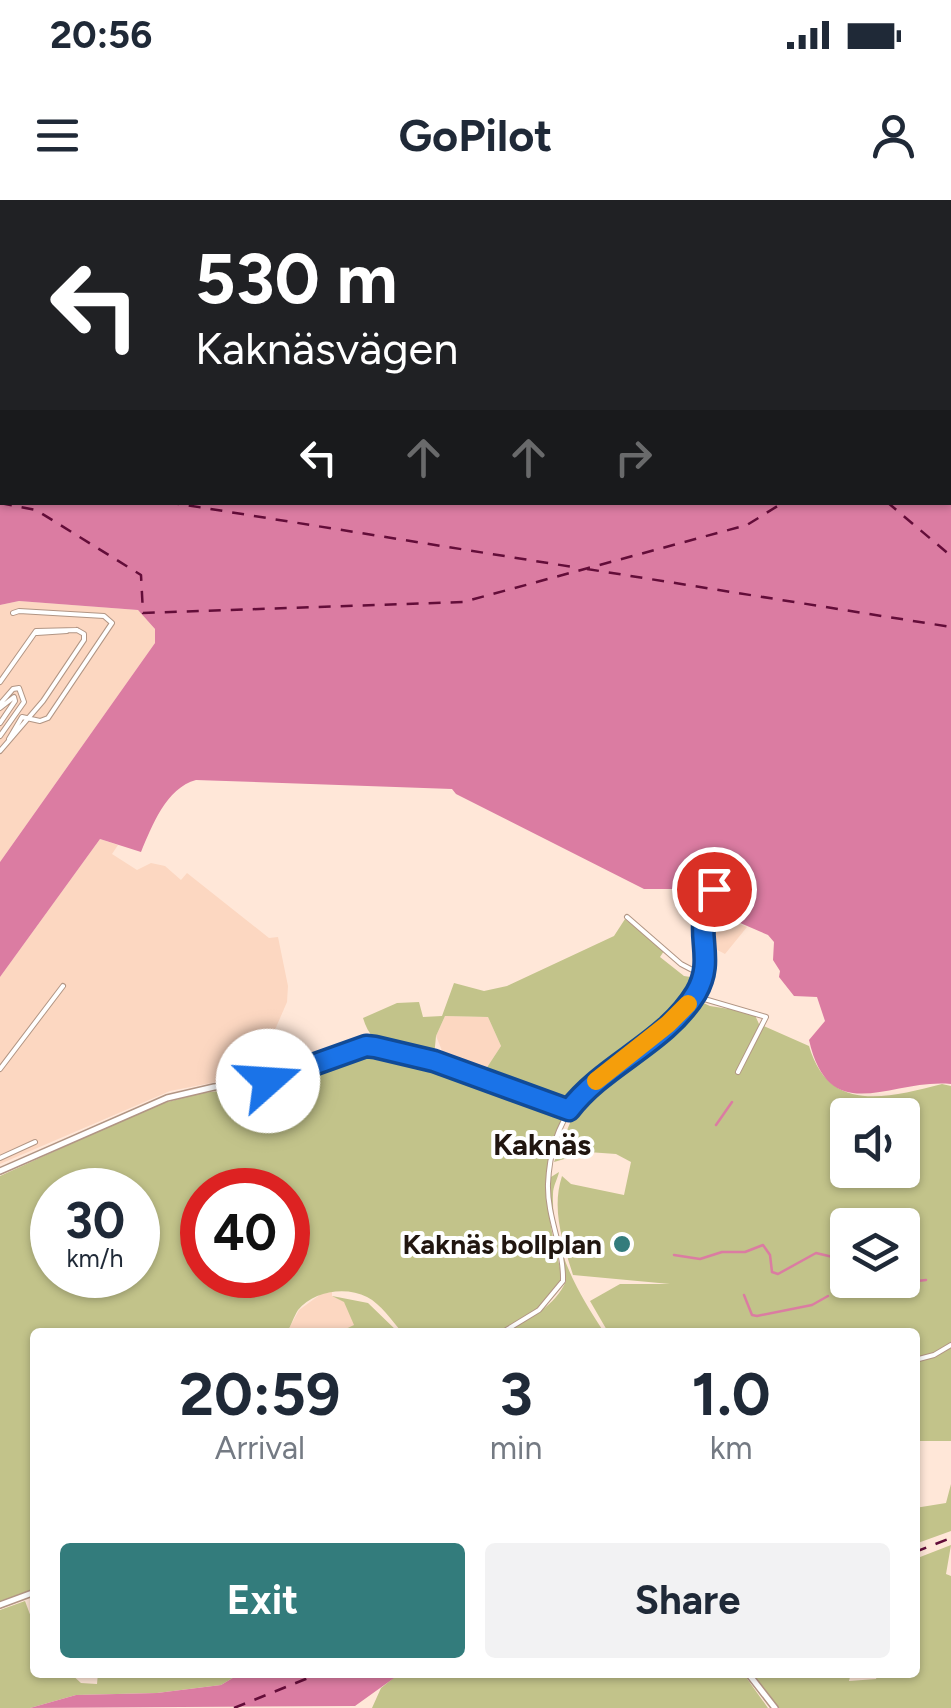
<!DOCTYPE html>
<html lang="en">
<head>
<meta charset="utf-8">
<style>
  body { margin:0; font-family:Figtree,sans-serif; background:#f2f2f3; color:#1f2937; height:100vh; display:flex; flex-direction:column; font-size:38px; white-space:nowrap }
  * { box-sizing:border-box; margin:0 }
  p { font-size:32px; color:#747a83 }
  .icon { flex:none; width:55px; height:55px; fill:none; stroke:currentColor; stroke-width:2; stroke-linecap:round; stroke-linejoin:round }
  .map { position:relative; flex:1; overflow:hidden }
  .details { position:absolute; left:30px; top:1128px; width:890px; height:350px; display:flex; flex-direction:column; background:#fff; border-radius:10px; box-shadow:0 2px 8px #0004 }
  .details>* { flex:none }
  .hud { position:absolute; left:0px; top:0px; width:952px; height:305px; box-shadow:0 2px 8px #0004; background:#202124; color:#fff; overflow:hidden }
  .buttons { position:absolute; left:830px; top:898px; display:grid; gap:20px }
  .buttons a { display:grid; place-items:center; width:90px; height:90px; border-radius:10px; background:#fff; box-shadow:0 2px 8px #0004; font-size:50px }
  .speed { position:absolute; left:30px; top:968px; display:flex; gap:20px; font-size:50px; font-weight:700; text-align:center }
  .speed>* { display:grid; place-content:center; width:130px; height:130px; border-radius:50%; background:#fff; box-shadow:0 2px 8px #0004; line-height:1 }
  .speed small { font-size:25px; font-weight:400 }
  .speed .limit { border:15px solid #d22; background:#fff; color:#111 }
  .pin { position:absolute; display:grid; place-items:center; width:85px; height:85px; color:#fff; margin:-42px; border:5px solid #fff; border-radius:50%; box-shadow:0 2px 10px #0007 }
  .me { position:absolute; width:110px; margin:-55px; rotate:71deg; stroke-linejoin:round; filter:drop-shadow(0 0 8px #0008) }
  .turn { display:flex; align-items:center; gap:35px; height:210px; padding:0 30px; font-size:45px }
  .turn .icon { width:130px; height:130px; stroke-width:2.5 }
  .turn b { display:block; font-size:70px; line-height:85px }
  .lanes { display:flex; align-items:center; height:95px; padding:0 30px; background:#0003; justify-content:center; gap:50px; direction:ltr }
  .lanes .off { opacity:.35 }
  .eta { display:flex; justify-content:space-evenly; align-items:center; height:170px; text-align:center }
  .eta b { font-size:60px; font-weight:700; line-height:70px }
  .cta { display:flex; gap:20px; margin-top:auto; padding:20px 30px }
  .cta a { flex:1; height:115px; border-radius:10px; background:#337c7c; color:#fff; font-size:40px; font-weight:700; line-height:115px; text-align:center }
  .cta a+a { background:#f2f2f3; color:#1f2937 }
  .status { display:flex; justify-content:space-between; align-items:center; height:70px; padding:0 50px; background:#fff; direction:ltr }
  .status svg { height:28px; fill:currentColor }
  header { display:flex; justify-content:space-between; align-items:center; height:130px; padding:0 30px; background:#fff; font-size:45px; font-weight:700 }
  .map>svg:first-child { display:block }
</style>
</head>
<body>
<div class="status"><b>20:56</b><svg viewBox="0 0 49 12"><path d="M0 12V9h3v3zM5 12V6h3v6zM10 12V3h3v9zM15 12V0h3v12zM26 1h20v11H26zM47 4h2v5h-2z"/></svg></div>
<header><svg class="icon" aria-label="menu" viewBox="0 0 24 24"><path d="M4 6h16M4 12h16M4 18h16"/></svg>GoPilot<svg class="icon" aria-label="person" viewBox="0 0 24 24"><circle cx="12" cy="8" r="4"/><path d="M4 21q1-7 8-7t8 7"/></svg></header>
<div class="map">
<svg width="951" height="1508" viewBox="0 0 951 1508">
  <rect width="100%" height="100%" fill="#ffe7d8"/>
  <!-- built -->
  <path fill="#fcd7c1" d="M19,401l119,9 17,19v14l-155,219v-257z
    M100,639l18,6 -6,9 25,16 14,-7 14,3 16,14 6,-7 82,65 9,-1 10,49 -1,16 -16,37 -17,18 -2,18 -82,16 -170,73v-187z
    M709,702l13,3 13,17 12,5 -22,27 -21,-11 -1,-14z
    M445,816l43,1 13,29 -17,26 -41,-19 -7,-17z
    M332,1092v4l12,5 11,24 -17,7h-51l12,-22 22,-16z"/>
  <!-- green -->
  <path fill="#c2c38a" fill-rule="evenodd" d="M625,719l39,32 -4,6 24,19 13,2c-22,56 -90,82 -128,126l-85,-32 17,-26 -13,-29 -43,-1 -9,20 -2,21c-32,-8 -61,-4 -71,-39l34,-15 22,-1 4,15 19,-1 12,-33 30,8 23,-5 107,-50z
    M695,799l15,7 44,7 5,11 50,22c20,68 78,52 133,38l9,2v355h-36v-109h-307l-18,-31 30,-17h50l-97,-9c-10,-33 -22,-65 -11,-99l9,8 53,11 7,-33 -15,-8 -28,-2 -34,10 25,-61 4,3 29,-29 -2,-3 61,-46zM848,915h54v55h-54zM848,1025h54v55h-54z
    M381,851l91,26 89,31 3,8c-23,64 -19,91 -3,156l1,7 -5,11 -19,19 -38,23h-98c-10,-11 -21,-28 -35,-35 -21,-11 -54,-6 -69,13 -4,6 -7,16 -11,22h-252v257l-35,13v-426l156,-71 46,-12 68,-8 90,-32zM52,990h86v85h-86zM202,990h86v85h-86z
    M559,972c-1,6 -6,14 -6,22 -2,51 24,98 51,138h-98c23,-14 49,-25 60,-51l-15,-78v-26z
    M332,1096l36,7 30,29h-59l15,-7 -10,-23z
    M951,1284v47l-36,13v-36l31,-5z
    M951,1345l-5,29 5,2v132h-174l-26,-35h100l-2,8 27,-2 2,-6 37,-1v-113z
    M25,1401l10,27v44l35,1 11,10 16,1 1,-11h143l-20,12 -64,8 -81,2 -46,13h-30v-98z
    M401,1472l342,1 25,35h-396l9,-20z"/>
  <!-- water -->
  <path fill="#db7ca2" d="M0,81l2,221h948l1,-73v655c-61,-6 -121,46 -142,-44l16,-19 -8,-24 -23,-1 -15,-19 1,-6 -7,-11 1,-18 -6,-7 -37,-16 -17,-30 -26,-8 -12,8h-32l-188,-95 -4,-5 -256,-9c-30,8 -44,46 -55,72l-41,-13 -100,138v-115l155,-219v-14l-17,-19 -119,-9 -19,4z
    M241,1473h160l-46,33 -325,2 46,-13 81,-2 64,-8z"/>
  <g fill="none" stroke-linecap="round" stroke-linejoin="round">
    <!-- stream -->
    <path stroke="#db7ca2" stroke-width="2.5" d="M716,925l16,-23
      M674,1055l26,4 22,-7h23l18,-7 7,10 2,17 6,2 38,-21 21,5
      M902,1078l6,4 18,-2
      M744,1095l8,20 5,1 55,-11 16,-9"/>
    <!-- ferry -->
    <path stroke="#630d39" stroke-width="2.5" stroke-dasharray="12 10" stroke-linecap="butt" d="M0,276h2
      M167,302l412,66
      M887,302l64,54
      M0,303l36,7 105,65 2,38 320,-11 284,-77 37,-23
      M587,369l364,58
      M915,1352l36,-14
      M234,1508l89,-36"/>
    <!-- minor casing -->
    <g stroke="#b19584" stroke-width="6">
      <path id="minor" d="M121,0l6,2
        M153,0h20
        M184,0l1,2
        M950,18h1
        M950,67l1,-1
        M950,131l1,1
        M950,151l1,-1
        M950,159h1
        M37,433l30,-2
        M0,482l36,-51 41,-1
        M0,504l13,-15 6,-1 5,14 -24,34
        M0,508l14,-11 1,4 -15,22
        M9,539l13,-22 18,4 8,-3 64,-95 -8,-7 -85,-5 -6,2
        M0,551l43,-50 41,-61v-6l-7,-4
        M627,717l54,47 21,11
        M694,796l72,21 -28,55
        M366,847l69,14 134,49
        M0,869l63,-83
        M0,958l35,-16
        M503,1132l36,-22 24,-29c1,-33 -16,-63 -15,-97 5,-115 95,-112 145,-187 27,-40 -5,-64 21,-108
        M915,1160l19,-5 17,-10"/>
    </g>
    <!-- tertiary casing -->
    <g stroke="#b19584" stroke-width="8">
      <path id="tertiary" d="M619,0l14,2
        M834,0l1,2
        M379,2v-2
        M0,971l167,-73 47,-11 54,-6 98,-34
        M0,1405l35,-13
        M747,1472l28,36"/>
    </g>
    <!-- minor -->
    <use href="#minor" stroke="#fff" stroke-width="4"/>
    <!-- tertiary -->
    <use href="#tertiary" stroke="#fff" stroke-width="5"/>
    <!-- tram -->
    <path stroke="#9a887d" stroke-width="2.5" d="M825,0l115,2"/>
  </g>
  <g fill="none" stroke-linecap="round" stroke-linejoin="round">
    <!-- route casing -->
    <g stroke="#114b97" stroke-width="25">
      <path id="route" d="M268,881l98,-35 9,1 59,14 135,49c35,-46 97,-67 127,-117 22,-38 -7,-62 18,-104"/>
    </g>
    <!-- route -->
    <use href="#route" stroke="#1a73e8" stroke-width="18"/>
    <!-- slow -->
    <path stroke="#f59e0b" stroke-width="18" d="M596,881l72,-57 20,-20"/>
  </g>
  <!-- markers -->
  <circle fill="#337c7c" stroke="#fff" stroke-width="4" cx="622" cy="1044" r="10"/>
  <g text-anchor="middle" stroke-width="8" stroke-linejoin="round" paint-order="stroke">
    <!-- poi labels -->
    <g font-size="28" font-weight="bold" fill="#211610" stroke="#fff" text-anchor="end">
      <text x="602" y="1054">Kaknäs bollplan</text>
    </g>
    <!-- neighbourhood labels -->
    <g font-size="30" font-weight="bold" fill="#211610" stroke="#fff">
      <text x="542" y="955">Kaknäs</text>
    </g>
  </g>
</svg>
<div class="buttons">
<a><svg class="icon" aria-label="sound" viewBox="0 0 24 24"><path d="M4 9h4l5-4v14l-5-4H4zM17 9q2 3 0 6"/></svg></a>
<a><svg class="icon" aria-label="layers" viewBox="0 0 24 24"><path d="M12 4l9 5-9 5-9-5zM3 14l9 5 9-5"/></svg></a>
</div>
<div class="speed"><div>30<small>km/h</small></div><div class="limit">40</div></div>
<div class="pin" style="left:714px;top:689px;background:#d93025"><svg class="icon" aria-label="arrive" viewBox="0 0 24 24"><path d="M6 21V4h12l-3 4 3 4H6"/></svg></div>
<svg class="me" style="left:268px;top:881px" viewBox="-20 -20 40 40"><circle r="19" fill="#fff"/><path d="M0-13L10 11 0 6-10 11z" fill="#1a73e8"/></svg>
<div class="hud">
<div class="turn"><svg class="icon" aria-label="left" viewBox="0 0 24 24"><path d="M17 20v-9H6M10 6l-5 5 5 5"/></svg><div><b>530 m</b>Kaknäsvägen</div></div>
<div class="lanes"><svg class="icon" aria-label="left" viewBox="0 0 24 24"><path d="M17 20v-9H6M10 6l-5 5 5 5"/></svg><svg class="icon off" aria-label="ahead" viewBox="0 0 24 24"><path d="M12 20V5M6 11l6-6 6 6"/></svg><svg class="icon off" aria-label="ahead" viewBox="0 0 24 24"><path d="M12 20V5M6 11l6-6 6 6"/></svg><svg class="icon off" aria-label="right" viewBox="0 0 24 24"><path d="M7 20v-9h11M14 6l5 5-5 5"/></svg></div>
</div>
<section class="details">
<div class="eta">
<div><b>20:59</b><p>Arrival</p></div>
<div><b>3</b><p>min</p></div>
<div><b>1.0</b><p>km</p></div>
</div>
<div class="cta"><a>Exit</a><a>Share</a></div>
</section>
</div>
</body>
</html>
